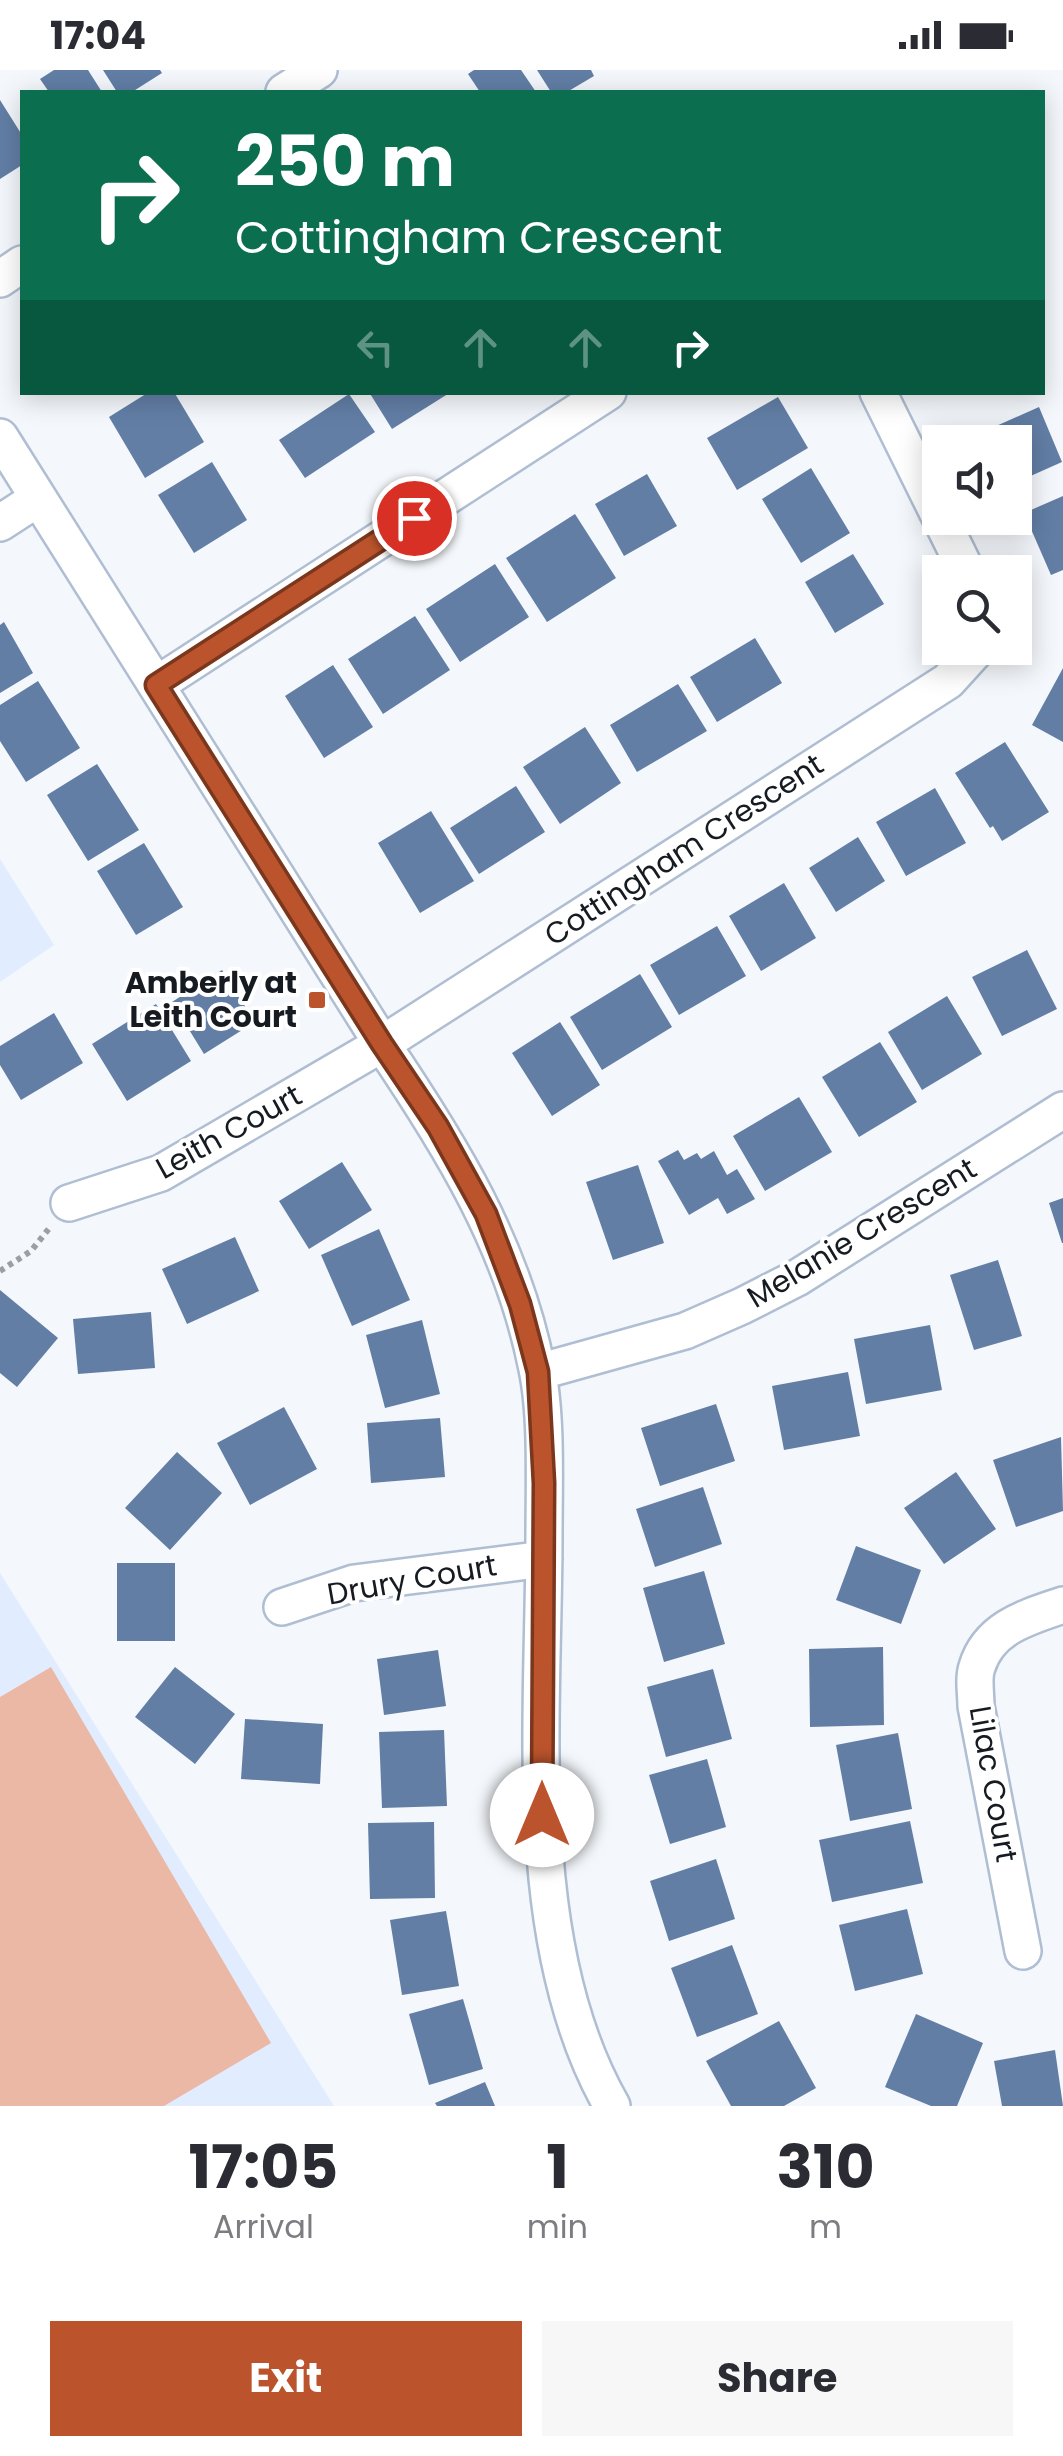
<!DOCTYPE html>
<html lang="en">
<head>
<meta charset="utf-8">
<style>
  body { margin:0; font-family:Poppins,sans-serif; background:#f7f7f7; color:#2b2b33; height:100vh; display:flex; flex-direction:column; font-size:38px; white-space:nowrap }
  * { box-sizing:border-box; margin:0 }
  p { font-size:32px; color:#7c7c81 }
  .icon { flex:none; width:55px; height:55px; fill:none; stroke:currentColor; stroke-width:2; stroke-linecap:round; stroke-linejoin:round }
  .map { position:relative; height:2036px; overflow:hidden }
  .details { display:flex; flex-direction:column; background:#fff; flex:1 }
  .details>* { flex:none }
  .banner { position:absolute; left:20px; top:20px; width:1025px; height:305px; border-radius:0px; box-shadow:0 5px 25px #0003; background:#0b6e4f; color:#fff; overflow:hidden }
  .controls { position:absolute; left:922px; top:355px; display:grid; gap:20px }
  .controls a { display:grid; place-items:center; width:110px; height:110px; border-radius:0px; background:#fff; box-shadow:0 5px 25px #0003; font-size:50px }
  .pin { position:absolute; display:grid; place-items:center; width:85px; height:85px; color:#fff; margin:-42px; border:5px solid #fff; border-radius:50%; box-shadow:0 2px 10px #0007 }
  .me { position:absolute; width:110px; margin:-55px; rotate:0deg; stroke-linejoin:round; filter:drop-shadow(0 0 8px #0008) }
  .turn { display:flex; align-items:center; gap:35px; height:210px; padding:0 50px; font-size:45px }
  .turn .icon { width:130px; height:130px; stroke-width:2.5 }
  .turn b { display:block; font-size:70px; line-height:85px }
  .lanes { display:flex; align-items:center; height:95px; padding:0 50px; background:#0003; justify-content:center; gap:50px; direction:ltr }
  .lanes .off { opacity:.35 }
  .eta { display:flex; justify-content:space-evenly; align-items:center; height:170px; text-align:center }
  .eta b { font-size:60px; font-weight:700; line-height:70px }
  .cta { display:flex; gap:20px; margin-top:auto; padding:20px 50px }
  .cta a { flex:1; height:115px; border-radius:0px; background:#bb542c; color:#fff; font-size:40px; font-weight:700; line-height:115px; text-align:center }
  .cta a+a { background:#f7f7f7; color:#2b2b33 }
  .status { display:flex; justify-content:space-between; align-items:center; height:70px; padding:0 50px; background:#fff; direction:ltr }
  .status svg { height:28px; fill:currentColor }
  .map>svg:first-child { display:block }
</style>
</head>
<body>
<div class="status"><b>17:04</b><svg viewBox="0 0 49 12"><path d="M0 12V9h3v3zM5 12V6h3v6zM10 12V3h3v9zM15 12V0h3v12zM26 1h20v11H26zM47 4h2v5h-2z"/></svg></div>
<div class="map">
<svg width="1063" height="2036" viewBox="0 0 1063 2036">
  <rect width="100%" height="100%" fill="#f4f7fb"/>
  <!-- built -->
  <path fill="#e1edfe" d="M0,789l54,86 -54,37z
    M0,1503l334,533h-334z"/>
  <!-- green -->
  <path fill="#ebb8a6" d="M51,1597l220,376 -107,63h-164v-409z"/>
  <!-- building -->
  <path fill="#627ea5" d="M54,0h34l14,22h-53l-9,-13z
    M103,0h57l2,3 -30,19h-15z
    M474,0h47l15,22h-56l-12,-18z
    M537,0h54l3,6 -27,16h-16z
    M0,30l22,35v30l-22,14z
    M149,322h25l30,50 -59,36 -36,-61z
    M369,322h82l-59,37z
    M349,324l26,38 -70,46 -26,-38z
    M778,327l30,51 -71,42 -30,-52z
    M1039,337l23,55 -47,21v-41h-25l-5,-11z
    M212,392l35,58 -53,33 -36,-58z
    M811,398l39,65 -49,30 -39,-64z
    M647,404l30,52 -53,30 -29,-52z
    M1063,426v74l-12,5 -27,-62z
    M575,444l41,64 -69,44 -41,-64z
    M853,484l31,50 -49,29 -30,-51z
    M495,494l34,53 -69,45 -34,-53z
    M415,546l35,54 -67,44 -35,-55z
    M4,552l29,51 -33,20v-68z
    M755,568l27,45 -65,39 -27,-45z
    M333,595l40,62 -49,31 -39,-62z
    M1063,598v74l-31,-17z
    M38,611l42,67 -54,34 -26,-41v-36z
    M678,614l29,47 -70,41 -27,-47z
    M585,657l36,56 -61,41 -37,-57z
    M1005,672l44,70 -47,29 -9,-15 -3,2 -35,-55z
    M97,694l42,66 -51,31 -41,-66z
    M516,716l29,46 -66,42 -29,-46z
    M935,718l31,55 -60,33 -30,-54z
    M431,741l43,70 -54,32 -42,-70z
    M858,767l27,44 -49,31 -27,-44z
    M144,773l39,64 -47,28 -39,-64z
    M784,813l32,55 -55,33 -32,-55z
    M717,856l29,50 -67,39 -29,-50z
    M1027,880l30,59 -55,27 -30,-59z
    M222,900l33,52 -51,32 -32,-52z
    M640,904l32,53 -70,43 -32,-53z
    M947,926l35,58 -60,36 -34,-58z
    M156,934l35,57 -64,40 -35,-57z
    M54,943l29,50 -62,37 -21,-35v-19z
    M560,952l40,63 -48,31 -40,-63z
    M880,972l37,60 -58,35 -37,-60z
    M799,1027l33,55 -67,39 -32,-55z
    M678,1080l6,10 13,-7 4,6 13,-8 13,24 10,-6 18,30 -28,15 -9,-16 -29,17 -31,-54z
    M342,1092l30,48 -63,39 -30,-48z
    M638,1095l26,78 -51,17 -27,-78z
    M1063,1128v45h-1l-13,-40z
    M379,1159l31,71 -58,26 -31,-71z
    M235,1167l24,54 -72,33 -25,-55z
    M998,1190l24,76 -48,14 -24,-75z
    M0,1220l58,48 -41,49 -17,-14z
    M151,1242l4,56 -77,6 -5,-55z
    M422,1250l18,74 -55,14 -19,-73z
    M930,1255l12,65 -76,14 -12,-65z
    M848,1302l12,64 -76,14 -12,-64z
    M716,1334l19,57 -75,25 -19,-58z
    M284,1337l33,62 -67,36 -33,-62z
    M440,1348l5,59 -74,6 -4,-60z
    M1061,1367l2,74 -47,16 -23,-67z
    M177,1382l45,41 -52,57 -45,-42z
    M956,1402l40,57 -52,35 -40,-56z
    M703,1417l19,57 -67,23 -19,-58z
    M856,1476l65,24 -20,54 -65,-24z
    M117,1493h58v78h-58z
    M704,1501l21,73 -61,18 -21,-74z
    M883,1577l1,78 -74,2 -1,-78z
    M438,1580l8,56 -62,9 -7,-56z
    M175,1597l60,47 -40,50 -60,-47z
    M713,1599l19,70 -66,18 -19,-70z
    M245,1649l78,5 -3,60 -79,-5z
    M444,1660l3,76 -65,2 -3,-76z
    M898,1663l14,76 -62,12 -14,-76z
    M707,1689l19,68 -56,17 -21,-69z
    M910,1751l13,62 -91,19 -13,-62z
    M434,1752l1,76 -65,1 -2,-76z
    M716,1789l19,60 -66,22 -19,-60z
    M907,1839l16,65 -68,17 -16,-66z
    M446,1841l13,75 -57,9 -12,-75z
    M732,1875l26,69 -61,23 -26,-69z
    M463,1929l20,70 -54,16 -20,-71z
    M916,1944l67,29 -26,63h-26l-46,-19z
    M779,1951l37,67 -32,18h-53l-25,-45z
    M1055,1980l8,56h-61l-8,-45z
    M485,2012l10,24h-58l-2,-3z"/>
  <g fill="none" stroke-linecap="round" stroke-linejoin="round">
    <!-- minor casing -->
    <g stroke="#afbed2" stroke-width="40">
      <path id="minor" d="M284,22l35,-22
        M0,209l22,-15
        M878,322l89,180
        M0,367l382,607c69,102 131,202 155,325 10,47 7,117 7,166 0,180 -25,409 68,571
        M0,453l37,-24
        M156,615l452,-293
        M69,1133l92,-30 221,-129 566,-363 30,-33
        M538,1302l147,-41 57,-25 55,-28 266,-168
        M282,1537l72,-24 190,-24
        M1023,1881l-47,-245c0,-12 -3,-28 1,-39 12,-40 51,-50 86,-62"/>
    </g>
    <!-- path -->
    <path stroke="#9b9fa4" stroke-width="6" stroke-dasharray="5 5" stroke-linecap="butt" d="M0,1201l31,-20 20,-25"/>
    <!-- minor -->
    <use href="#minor" stroke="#fff" stroke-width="35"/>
  </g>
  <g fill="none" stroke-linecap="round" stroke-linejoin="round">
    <!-- route casing -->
    <g stroke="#7a371d" stroke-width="25">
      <path id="route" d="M414,448l-258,167 226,359 56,83 48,87 34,90 18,68 6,111 -2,332"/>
    </g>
    <!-- route -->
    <use href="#route" stroke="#bb542c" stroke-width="18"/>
  </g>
  <!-- markers -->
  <rect fill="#bb542c" stroke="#fff" stroke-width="4" x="307" y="920" width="20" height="20" rx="5"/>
  <g text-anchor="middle" stroke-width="8" stroke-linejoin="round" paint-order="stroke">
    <!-- street labels -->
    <g font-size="30" fill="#161b22" stroke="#fff">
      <text transform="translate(684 780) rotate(-33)" y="10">Cottingham Crescent</text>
      <text transform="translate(229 1062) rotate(-29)" y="10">Leith Court</text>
      <text transform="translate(862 1163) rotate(-31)" y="10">Melanie Crescent</text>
      <text transform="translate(412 1510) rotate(-10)" y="10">Drury Court</text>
      <text transform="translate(993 1714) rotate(80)" y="10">Lilac Court</text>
    </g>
    <!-- poi labels -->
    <g font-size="30" font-weight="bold" fill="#161b22" stroke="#fff" text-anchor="end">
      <text x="297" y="923">Amberly at<tspan x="297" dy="34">Leith Court</tspan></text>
    </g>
  </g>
</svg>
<div class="controls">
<a><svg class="icon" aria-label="sound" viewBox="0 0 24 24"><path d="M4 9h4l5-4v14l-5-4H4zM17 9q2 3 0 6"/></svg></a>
<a><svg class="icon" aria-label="search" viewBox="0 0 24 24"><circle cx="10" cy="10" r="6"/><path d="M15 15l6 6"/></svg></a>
</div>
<div class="pin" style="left:414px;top:448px;background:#d93025"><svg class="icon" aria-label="arrive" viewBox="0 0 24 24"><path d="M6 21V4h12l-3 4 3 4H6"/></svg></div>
<svg class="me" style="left:542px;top:1745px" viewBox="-20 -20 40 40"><circle r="19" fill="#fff"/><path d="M0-13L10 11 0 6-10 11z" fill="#bb542c"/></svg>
<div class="banner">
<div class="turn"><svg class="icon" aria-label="right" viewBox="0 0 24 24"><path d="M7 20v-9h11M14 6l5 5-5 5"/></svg><div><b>250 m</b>Cottingham Crescent</div></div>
<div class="lanes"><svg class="icon off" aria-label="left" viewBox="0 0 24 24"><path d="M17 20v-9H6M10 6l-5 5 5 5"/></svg><svg class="icon off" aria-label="ahead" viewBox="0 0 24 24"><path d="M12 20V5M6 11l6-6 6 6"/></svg><svg class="icon off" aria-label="ahead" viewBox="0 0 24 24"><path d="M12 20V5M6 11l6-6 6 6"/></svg><svg class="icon" aria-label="right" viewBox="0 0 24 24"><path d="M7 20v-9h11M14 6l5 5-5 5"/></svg></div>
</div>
</div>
<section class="details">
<div class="eta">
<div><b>17:05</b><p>Arrival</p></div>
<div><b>1</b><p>min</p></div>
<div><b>310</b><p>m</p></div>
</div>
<div class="cta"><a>Exit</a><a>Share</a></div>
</section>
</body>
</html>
